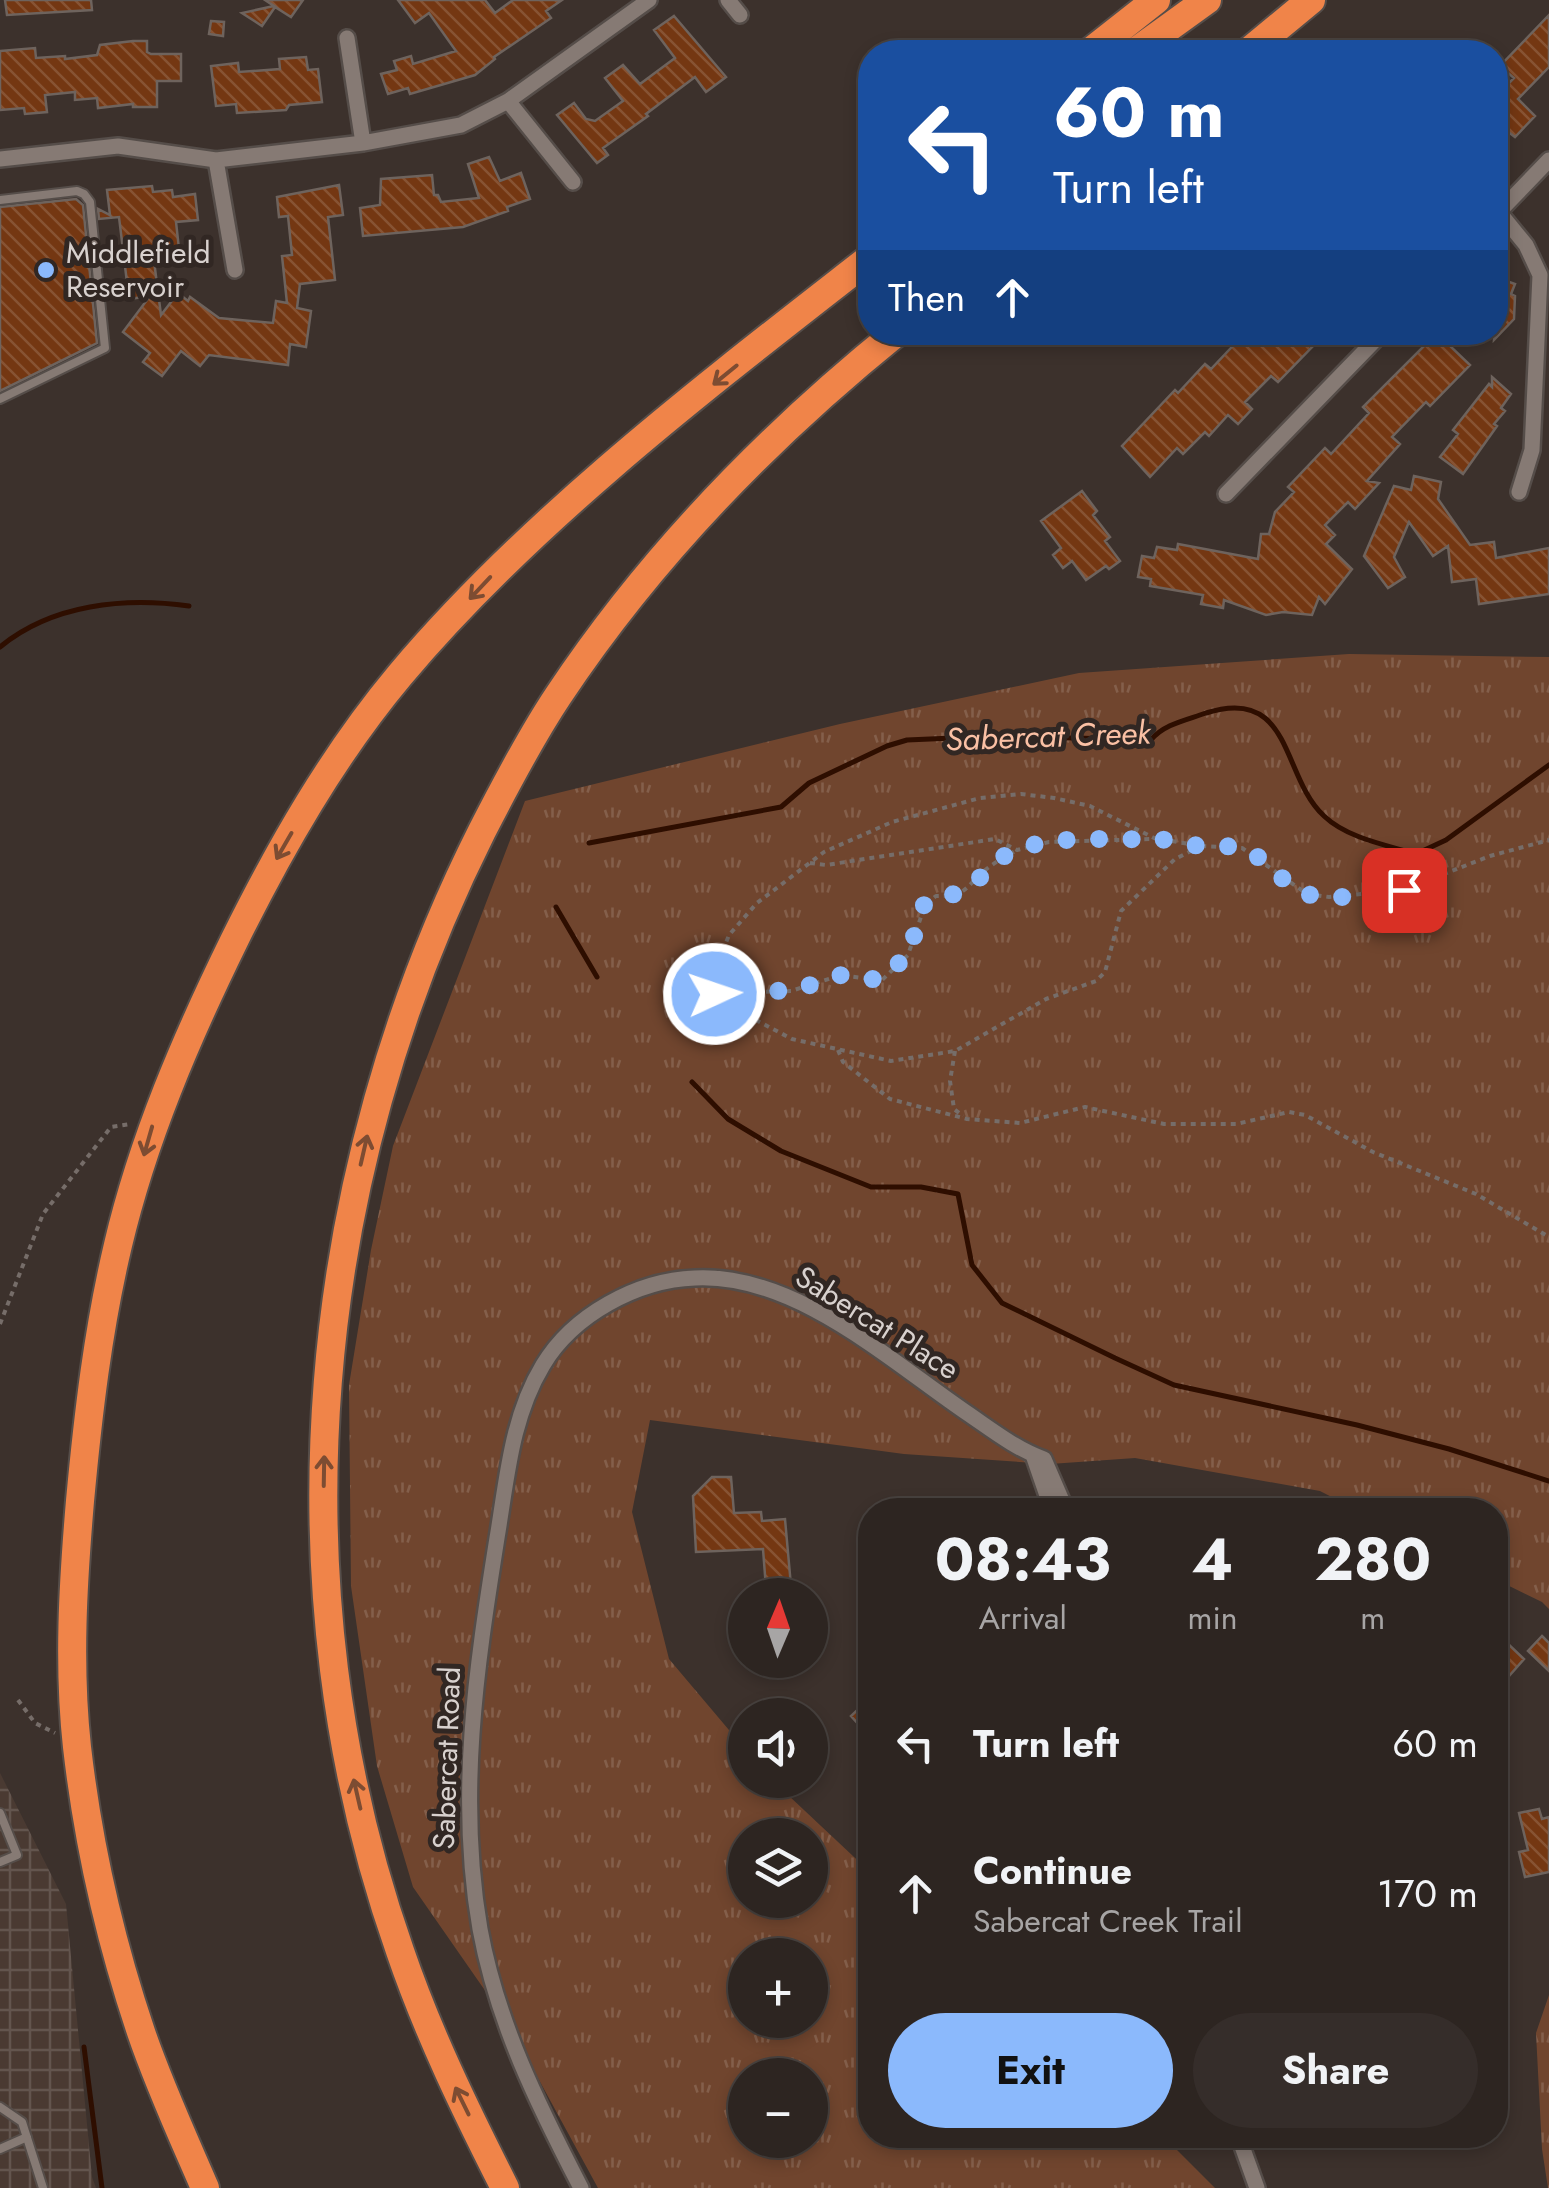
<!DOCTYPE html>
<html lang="en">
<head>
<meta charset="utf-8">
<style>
  body { margin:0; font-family:Jost,sans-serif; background:#352d2a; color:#f1f3f6; height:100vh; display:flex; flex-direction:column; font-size:38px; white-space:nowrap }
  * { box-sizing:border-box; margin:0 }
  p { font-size:32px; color:#a7a5a5 }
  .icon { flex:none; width:55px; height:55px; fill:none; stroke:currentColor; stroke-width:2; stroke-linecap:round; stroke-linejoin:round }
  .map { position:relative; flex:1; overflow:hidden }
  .details { position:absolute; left:858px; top:1498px; width:650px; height:650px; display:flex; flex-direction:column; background:#2d2521; border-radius:40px; box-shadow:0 5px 15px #0003,0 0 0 2px #48423f }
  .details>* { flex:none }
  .banner { position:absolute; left:858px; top:40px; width:650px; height:305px; border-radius:40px; box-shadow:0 5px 15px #0003,0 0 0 2px #48423f; background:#1a4fa0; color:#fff; overflow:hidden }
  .needle { width:65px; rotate:2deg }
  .tools { position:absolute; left:728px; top:1578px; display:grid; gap:20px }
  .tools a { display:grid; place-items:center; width:100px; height:100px; border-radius:50%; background:#2d2521; box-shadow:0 5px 15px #0003,0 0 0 2px #48423f; font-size:50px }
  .pin { position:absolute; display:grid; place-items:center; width:85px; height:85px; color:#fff; margin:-42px; border-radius:20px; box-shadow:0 5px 15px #0006 }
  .me { position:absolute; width:110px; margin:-55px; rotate:87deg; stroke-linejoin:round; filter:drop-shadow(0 0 8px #0008) }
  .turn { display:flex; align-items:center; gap:35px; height:210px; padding:0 30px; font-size:45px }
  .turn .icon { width:130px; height:130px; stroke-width:2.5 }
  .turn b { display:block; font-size:70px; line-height:85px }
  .then { display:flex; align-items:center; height:95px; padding:0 30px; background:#0003; gap:20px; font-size:38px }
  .eta { display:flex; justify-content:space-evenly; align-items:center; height:170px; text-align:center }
  .eta b { font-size:60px; font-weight:700; line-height:70px }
  .button { display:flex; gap:20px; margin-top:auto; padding:20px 30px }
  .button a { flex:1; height:115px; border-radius:60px; background:#8bb9fc; color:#111; font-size:40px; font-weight:700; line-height:115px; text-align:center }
  .button a+a { background:#352d2a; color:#f1f3f6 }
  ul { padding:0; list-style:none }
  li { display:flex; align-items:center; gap:30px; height:150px; padding:0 30px }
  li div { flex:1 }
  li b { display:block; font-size:38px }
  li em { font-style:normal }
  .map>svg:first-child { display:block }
</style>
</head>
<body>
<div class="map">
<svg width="1549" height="2188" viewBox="0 0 1549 2188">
  <defs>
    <pattern id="industrial-grid" width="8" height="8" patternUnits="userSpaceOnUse" patternTransform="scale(2.5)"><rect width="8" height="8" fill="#4a3a32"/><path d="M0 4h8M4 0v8" fill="none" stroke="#63554e"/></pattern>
    <pattern id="grass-tufts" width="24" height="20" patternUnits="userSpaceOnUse" patternTransform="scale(2.5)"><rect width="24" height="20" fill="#70452e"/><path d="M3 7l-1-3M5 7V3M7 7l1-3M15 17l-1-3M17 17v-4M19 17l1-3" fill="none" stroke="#845f4b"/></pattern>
    <pattern id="building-back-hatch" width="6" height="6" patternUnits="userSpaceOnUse" patternTransform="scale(2.5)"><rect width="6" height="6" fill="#743712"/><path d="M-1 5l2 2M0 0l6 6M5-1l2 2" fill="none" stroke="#875333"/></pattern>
  </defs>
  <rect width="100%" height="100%" fill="#3c312c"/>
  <!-- industrial -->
  <path fill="url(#industrial-grid)" d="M0,1773l66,131 26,273 4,11h-96z"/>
  <!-- grass -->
  <path fill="url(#grass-tufts)" fill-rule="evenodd" d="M1349,654l200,3v952l-7,-7 -47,-23v-69h-138l-37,-19 -185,-33 -85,6 -146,-10 -254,-34 -18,92 37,147 76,90v31h27l98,92v263h292l53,53h-617l-89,-163 -96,-138 -36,-121 -26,-180 -2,-201 22,-135 22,-104 132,-345 315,-77 239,-51zM745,1835h65v65h-65zM745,1955h65v65h-65zM745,2075h65v65h-65z
    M1549,1995v193h-1l-6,-39 -6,-116z"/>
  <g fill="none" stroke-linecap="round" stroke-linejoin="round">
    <!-- stream -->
    <path stroke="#2e0e00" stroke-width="5" d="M0,647c52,-43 125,-50 189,-41
      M589,843l192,-36 28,-24 78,-37 20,-6 92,-4 152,4c13,-16 36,-20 55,-27 87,-28 75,64 118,103 23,22 62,29 92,38l30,-14 103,-75
      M556,907l41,70
      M692,1082l36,37 53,32 90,36h50l37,7 14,71 30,38 113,55 59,27 183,40 92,24 100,32
      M84,2047l18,141"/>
  </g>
  <!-- building -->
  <path fill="url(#building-back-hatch)" stroke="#6e635d" stroke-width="2.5" d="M5,0h86l1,10 -85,5z
    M265,0h38l-12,17 -16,-10 -13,19 -20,-13 32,-7z
    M398,0h87l10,13 18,-13h49l-16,11 5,7 -57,39 1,2 -20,16 -65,19 -2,-6 -20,6 -7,-20 16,-4 -3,-9 17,-5 2,8 43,-13 -27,-38 -14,10z
    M1549,15v52l-31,32 17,17 -20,21 -8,-6 -12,12v-46l19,-19 -14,-12z
    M674,16l52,61 -20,15 -11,-15 -49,37 2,2 -45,32 5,7 -11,8 -40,-48 17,-12 12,16 9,2 28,-20 -18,-23 18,-13 17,19 35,-26 -21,-28z
    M211,21l13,1 -1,14 -14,-2z
    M133,41h14v11l4,2h30v27h-24v26h-24v-3l-35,4 -1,-10 -22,2v-8l-30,3 2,17 -22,2 -1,-6 -24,2v-59l35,-3 1,10 29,-2v3l32,-4 3,-10z
    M306,57l2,13 10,-1 4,33 -33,3 -3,5 -49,3 -1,-9 -20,2 -5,-40 27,-3 1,9 41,-3 -1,-10z
    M489,157l11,24 21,-8 9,26 -23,8 1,4 -45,16 -100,9 -3,-28 20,-3 1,-26 51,-4 2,20h4l3,7 38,-4 -11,-34z
    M339,185l4,30 -15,2 7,63 -35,4 -3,24 14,3 -5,36 -16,-3 -2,21 -79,-10 -9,11 -19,-15 -19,25 -19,-14 7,-9 -27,-21 27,-36 -21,3 -10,-82 -20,2 -1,-10 12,6 -3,-25 45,-4 1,6 19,-2 1,7 22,-3 3,26 -22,2 4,36 -26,3 7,54 17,-22 10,8 2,-4 29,21 54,5 3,-22 11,2 -5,-47 10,-1 -4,-39 -9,1 -2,-20z
    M76,199l7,6 14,138 -97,48v-184z
    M1498,278l17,6 -4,10 4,2 -1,23 -20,21z
    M1246,332h56l13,12 -37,38 -7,-6 -26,26 7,7 -14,15 -10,-9 -19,21 -4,-4 -22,22 -6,-6 -27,29 -28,-31 53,-56 3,3 27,-29 6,5z
    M1438,332h25l-13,14 20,19 -40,41 -4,-4 -34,35 8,7 -33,37 12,2 -24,26 -7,-7 -23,23 10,10 -9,9 26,25 -27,35 -6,-7 -7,18 -29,-3 -17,3 -42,-15 -1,8 -22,-4 2,-9 -53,-9 1,-7 -13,-2 4,-21 12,2 3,-11 20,3 1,-6 80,15 3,-25h8l6,-22 19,-20 -6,-5 37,-39 6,6 38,-41 -6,-6z
    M1492,377l19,17 -10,14 4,3 -11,13 3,2 -34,48 -23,-17 18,-23 -5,-4 36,-46 3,3z
    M1414,476l27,6 -3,17 32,46 24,-3 2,16 53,-10v46l-70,10 -3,-25 -24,3 -4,-36 -15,10 -24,-34 -15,35 11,20 -17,11 -24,-32 30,-70 17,4z
    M1082,491l15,20 -4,4 17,22 -5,4 15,20 -11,8 -3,-3 -20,14 -14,-19 -9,7 -10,-13 8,-7 -20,-27z
    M712,1477h19l3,36 27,-1 1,9 23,-2 6,67 -25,2 -3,-39 -67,3 -3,-56z
    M1542,1636l7,7v28l-21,-20z
    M1506,1642l18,17 -29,33v-39z
    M870,1698v39l-19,-21z
    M1539,1809l3,10 7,-2v55l-24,5 -6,-25 9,-2 -9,-37z"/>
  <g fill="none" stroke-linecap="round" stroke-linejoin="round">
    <!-- service casing -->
    <g stroke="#554d49" stroke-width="12">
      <path id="service" d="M0,200l77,-9 7,3 6,8 15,146 -105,51
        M0,1813l17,42 -17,7
        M0,2107l22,15 21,66
        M0,2149l27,-12"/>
    </g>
    <!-- minor casing -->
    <g stroke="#554d49" stroke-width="20">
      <path id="minor" d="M728,0l12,15
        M347,38l16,105
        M508,101l65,81
        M0,159l118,-13 98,14 147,-17 98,-18 47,-24 141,-101
        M216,160l19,110
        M1499,212l27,33 14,30 -8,175 -13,42
        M1495,216l54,-56
        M1226,494l157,-162
        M1033,1455l19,55
        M1238,2135l19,53
        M581,2188c-43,-83 -84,-166 -101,-259 -23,-132 -4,-260 17,-391 10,-59 14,-120 46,-173 30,-50 94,-85 152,-87 99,-5 193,81 272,135 25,17 49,36 77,46l22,51"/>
    </g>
    <!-- motorway casing -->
    <g stroke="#554d49" stroke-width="32">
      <path id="motorway" d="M1090,52l66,-52
        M1135,52l72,-52
        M1248,52l63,-52
        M205,2188c-22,-51 -46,-103 -64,-156 -31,-92 -53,-189 -64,-285 -9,-82 -4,-164 3,-246 8,-86 18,-172 38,-256 25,-106 68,-206 116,-304 46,-93 99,-186 166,-266 131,-156 310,-292 470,-417
        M505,2188c-39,-77 -77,-155 -105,-237 -129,-366 -91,-776 82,-1120 23,-45 48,-93 76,-135 93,-140 209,-259 339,-364"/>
    </g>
    <!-- path -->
    <path stroke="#766d69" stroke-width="4" stroke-dasharray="5 5" stroke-linecap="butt" d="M1201,846l-26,13 -54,52 -16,61 -9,9 -50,18 -91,52 -64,10 -99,-22 -61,-32 -17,-13 -3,-13 18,-46 28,-32 67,-51 68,-30 88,-24 41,-4 33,4 36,8 64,32 47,8 41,2 65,46 22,3 74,-7 87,-34 59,-16
      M810,863l16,2 169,-26 22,11 32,-8 101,-3
      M716,993l75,-2 50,-16 40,6 27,-26 17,-50 11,-9c30,0 27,-6 47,-24 10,-9 22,-15 34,-22
      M838,1050l5,12 47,37 77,20 53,4 65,-16 79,17h72l53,-12 16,3 68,37 103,42 73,43
      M955,1051l-5,30 4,28 9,7
      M0,1324l43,-110 68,-87 19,-3
      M18,1700l17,23 20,10"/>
    <!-- service -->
    <use href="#service" stroke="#867a74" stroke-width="8"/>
    <!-- minor -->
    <use href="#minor" stroke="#867a74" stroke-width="15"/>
    <!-- motorway -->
    <use href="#motorway" stroke="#f08449" stroke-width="28"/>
  </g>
  <!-- one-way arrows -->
  <defs><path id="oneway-shaft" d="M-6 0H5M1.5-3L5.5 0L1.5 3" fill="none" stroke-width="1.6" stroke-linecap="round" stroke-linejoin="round" transform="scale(2.5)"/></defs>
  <g stroke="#7d4c32">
    <use href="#oneway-shaft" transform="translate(725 375) rotate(141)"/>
    <use href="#oneway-shaft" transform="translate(480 588) rotate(133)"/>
    <use href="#oneway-shaft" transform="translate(284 846) rotate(120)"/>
    <use href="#oneway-shaft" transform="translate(148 1141) rotate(106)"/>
    <use href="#oneway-shaft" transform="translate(364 1150) rotate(-77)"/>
    <use href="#oneway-shaft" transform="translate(324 1471) rotate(-89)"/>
    <use href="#oneway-shaft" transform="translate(357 1794) rotate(-103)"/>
    <use href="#oneway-shaft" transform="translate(462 2101) rotate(-116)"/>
  </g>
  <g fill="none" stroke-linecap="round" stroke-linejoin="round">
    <!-- route -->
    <path stroke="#8bb9fc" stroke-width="18" stroke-dasharray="0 32.4" d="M714,994l16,-4 62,1 49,-16 39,5 28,-25 16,-50 12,-9c45,1 42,-32 83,-47 39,-14 89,-9 130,-10 18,-1 36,6 54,7 11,1 27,-1 38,2 26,8 43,41 70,47 29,6 63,-2 93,-5"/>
  </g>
  <!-- markers -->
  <circle fill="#8bb9fc" stroke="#312723" stroke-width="4" cx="46" cy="270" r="10"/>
  <g text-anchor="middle" stroke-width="10" stroke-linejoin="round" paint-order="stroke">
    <!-- poi labels -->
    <g font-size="30" fill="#d8d1ce" stroke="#312723" text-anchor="start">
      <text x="66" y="263">Middlefield<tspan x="66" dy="34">Reservoir</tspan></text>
    </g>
    <!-- street labels -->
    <g font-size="30" fill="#d8d1ce" stroke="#312723">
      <text transform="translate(877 1323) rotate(32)" y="10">Sabercat Place</text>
      <text transform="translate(447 1758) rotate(-88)" y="10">Sabercat Road</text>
    </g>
    <!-- water labels -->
    <g font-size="32" font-style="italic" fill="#fac0a4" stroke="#312723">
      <text transform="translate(1048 736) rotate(-2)" y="11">Sabercat Creek</text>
    </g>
  </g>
</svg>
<div class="tools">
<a><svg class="needle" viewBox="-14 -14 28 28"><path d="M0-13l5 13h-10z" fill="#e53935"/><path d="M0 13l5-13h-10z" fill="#a7a5a5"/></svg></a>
<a><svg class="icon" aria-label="sound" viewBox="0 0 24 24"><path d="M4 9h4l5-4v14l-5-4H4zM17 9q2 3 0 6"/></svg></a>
<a><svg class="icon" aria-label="layers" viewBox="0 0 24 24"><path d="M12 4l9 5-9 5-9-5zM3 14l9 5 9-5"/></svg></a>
<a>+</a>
<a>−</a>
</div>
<div class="pin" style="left:1404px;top:890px;background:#d93025"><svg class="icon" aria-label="arrive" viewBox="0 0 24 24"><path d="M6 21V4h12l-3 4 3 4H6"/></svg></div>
<svg class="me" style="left:714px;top:994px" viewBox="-20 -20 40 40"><circle r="17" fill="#8bb9fc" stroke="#fff" stroke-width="3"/><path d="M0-11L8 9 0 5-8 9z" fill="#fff"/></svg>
<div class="banner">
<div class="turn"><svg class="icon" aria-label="left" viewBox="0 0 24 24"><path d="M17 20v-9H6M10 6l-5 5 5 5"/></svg><div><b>60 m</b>Turn left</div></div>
<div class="then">Then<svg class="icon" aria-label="ahead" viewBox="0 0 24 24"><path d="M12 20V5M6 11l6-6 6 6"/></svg></div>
</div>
<section class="details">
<div class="eta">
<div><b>08:43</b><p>Arrival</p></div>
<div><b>4</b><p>min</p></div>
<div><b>280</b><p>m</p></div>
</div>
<ul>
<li><svg class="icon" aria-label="left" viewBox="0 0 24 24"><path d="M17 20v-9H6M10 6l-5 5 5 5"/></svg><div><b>Turn left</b></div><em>60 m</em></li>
<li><svg class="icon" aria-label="ahead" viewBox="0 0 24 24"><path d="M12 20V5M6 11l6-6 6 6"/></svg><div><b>Continue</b><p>Sabercat Creek Trail</p></div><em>170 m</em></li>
</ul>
<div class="button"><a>Exit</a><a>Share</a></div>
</section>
</div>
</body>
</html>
